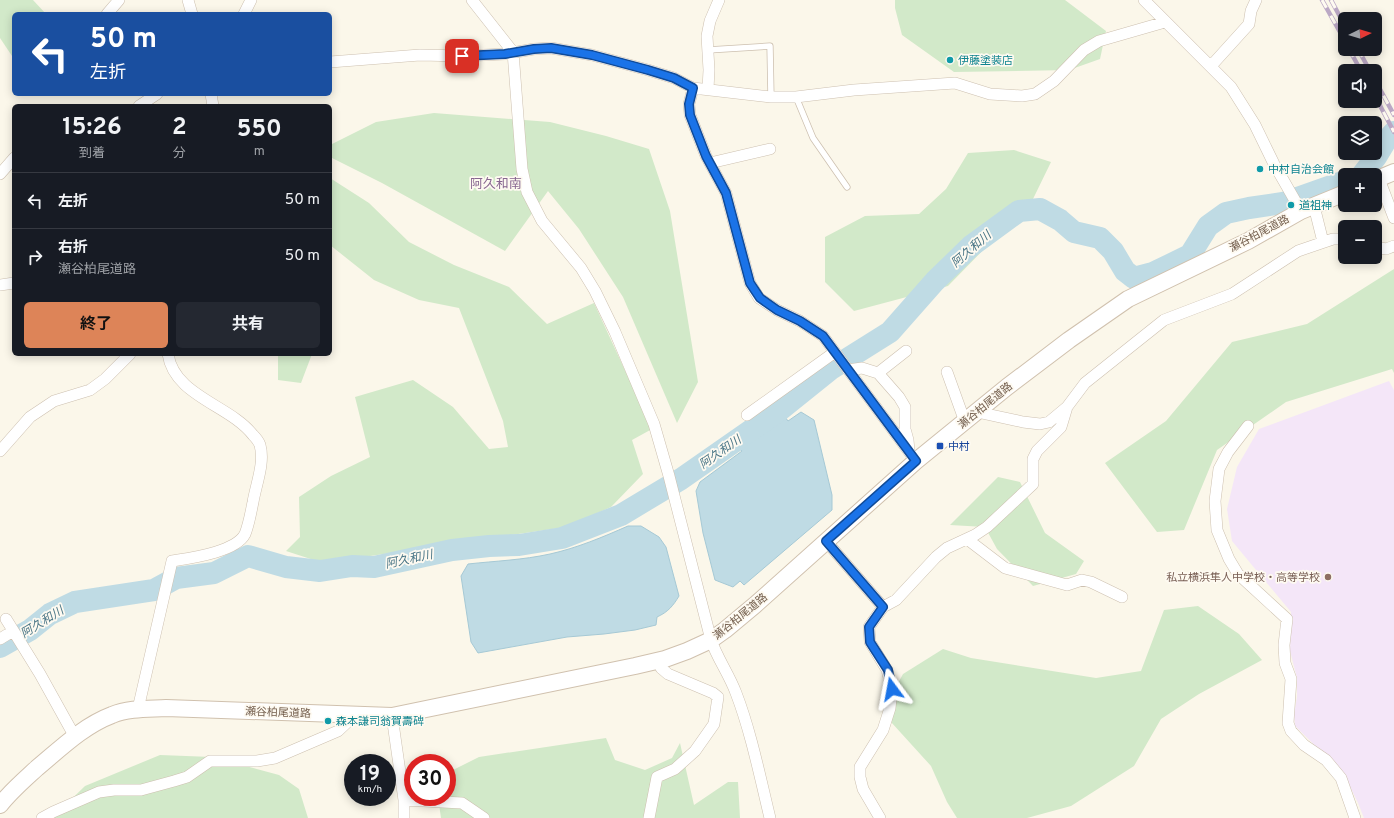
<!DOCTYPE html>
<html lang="ja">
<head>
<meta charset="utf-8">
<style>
  body { margin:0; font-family:Overpass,"Noto Sans JP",sans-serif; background:#242831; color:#f1f3f6; height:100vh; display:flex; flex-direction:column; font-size:15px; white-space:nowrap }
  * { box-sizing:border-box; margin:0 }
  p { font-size:13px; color:#9ea1a6 }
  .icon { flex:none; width:22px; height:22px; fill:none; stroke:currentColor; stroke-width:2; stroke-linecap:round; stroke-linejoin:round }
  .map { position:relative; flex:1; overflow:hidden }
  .drawer { position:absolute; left:12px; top:104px; width:320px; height:252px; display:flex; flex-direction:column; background:#171b24; border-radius:6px; box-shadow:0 2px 10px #0003 }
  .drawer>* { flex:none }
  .top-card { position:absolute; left:12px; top:12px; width:320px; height:84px; border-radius:6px; box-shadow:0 2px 10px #0003; background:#1a4fa0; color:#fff; overflow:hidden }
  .needle { width:26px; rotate:85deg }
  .tools { position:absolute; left:1338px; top:12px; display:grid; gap:8px }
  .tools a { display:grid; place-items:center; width:44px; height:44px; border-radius:6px; background:#171b24; box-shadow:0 2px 10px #0003; font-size:20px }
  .speed { position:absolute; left:344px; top:754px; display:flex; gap:8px; font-size:20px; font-weight:700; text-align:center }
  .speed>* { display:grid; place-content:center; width:52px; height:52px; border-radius:50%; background:#171b24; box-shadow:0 2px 10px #0003; line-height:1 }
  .speed small { font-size:10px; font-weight:400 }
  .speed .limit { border:6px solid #d22; background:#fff; color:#111 }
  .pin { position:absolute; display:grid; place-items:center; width:34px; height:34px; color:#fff; margin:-17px; border-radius:8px; box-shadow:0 2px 6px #0006 }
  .me { position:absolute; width:44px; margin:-22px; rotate:347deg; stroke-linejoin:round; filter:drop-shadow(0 0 3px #0008) }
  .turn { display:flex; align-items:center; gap:14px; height:84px; padding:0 12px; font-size:18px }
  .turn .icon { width:52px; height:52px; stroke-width:2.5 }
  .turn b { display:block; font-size:28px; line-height:34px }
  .eta { display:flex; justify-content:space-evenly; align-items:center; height:68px; text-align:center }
  .eta b { font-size:24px; font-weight:700; line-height:28px }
  .button { display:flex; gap:8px; margin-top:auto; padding:8px 12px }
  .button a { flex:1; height:46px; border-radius:6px; background:#dd8458; color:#111; font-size:16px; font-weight:700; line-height:46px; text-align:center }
  .button a+a { background:#242831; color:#f1f3f6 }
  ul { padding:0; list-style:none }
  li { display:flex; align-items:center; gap:12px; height:56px; padding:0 12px; border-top:1px solid #363941 }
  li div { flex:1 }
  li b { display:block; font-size:15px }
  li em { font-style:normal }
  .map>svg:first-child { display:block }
</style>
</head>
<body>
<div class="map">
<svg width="1394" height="818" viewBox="0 0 1394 818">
  <rect width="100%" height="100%" fill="#fbf7ea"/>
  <!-- education -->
  <path fill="#f4e6f8" d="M1389,381l5,9v428h-30l-6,-15 -14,-29 -49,-48 -1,-11 3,-18v-19l-7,-27 1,-39 -59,-71 -5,-32 10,-42 22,-38z"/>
  <!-- green -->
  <path fill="#d2e9c9" d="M0,0h33l13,14h-32v45l-14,-21z
    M895,0h170l41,31 -6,28 -31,11 -115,2 -52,-37 -7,-27z
    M434,113l116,9 56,14 43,13 21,62 28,171 -21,41 -54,-126 -44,-68 -31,-38 -43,60 -123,-68 -52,-26v-12l46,-23z
    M1014,150l37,12 -18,37 -85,87 -94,25 -29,-29v-45l40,-21 54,-2 27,-25 22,-36z
    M330,178l39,25 40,39 45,23 55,22 38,37 47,-21 58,126 -20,11 11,34 -32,33 -45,20 -243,36 -37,-12 14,-14 -1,-40 32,-21 39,-19 -15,-60 58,-17 40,27 36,42 19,-2 -5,-26 -44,-113 -40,-8 -45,-20 -44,-35z
    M1394,269v104l-2,-4 -106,33 -69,48 -33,80 -27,2 -52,-69 61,-42 66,-79 75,-18z
    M278,354h34l-11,29 -23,-3z
    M998,477l22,5 25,51 39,28 -8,13 -43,12 -36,-37 -12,-22 -35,-2z
    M1198,606l41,28 23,26 -63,34 -38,25 -27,47 -63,40 -44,12h-70l-10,-16 -16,-36 -40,-44 5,-35 7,-13 40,-25 28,9 125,20 45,-7 23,-61z
    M606,738l9,22 30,10 27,-12 8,-15 14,62 34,-23h10l2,36h-299l-3,-21h9v-24l32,-16z
    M160,755l52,2 67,18 20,14 9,29h-256l33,-32z"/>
  <!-- water -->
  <path fill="#bfdbe4" stroke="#a6c9d5" d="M780,410l8,11 13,-9 13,8 18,75v15l-88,75 -4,-4 -7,6 -18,-7 -12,-47 -7,-42 4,-9 42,-31 -8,-9z
    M628,526h13l18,11 7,10 13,49c-6,10 -11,16 -22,21l-1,8 -21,5 -31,4 -37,3 -89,16 -7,-11 -10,-66 7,-12c27,-3 55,-4 82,-10 27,-6 53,-17 78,-28z"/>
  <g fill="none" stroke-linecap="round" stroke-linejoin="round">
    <!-- river -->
    <path stroke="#bfdbe4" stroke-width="22" d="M1362,175l14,-18 9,-15 9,-10
      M0,647l30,-17 20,-16 25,-12 79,-12 22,-12 38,-5 34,-17 38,11 34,4 32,-5 22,1 78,-17 37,-4 30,-1 43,-7 59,-23 60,-36 99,-69 51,-41 59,-37 45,-51 36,-35 48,-35 21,-2 20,11 14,12 26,6 13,13 12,20 9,7 19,-5 37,-18 18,-29 18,-13 23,-5 34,-5 62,-22"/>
    <!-- lane casing -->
    <g stroke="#cdc0b0" stroke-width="7">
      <path id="lane" d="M708,50l62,-4 1,51
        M796,97l17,41 34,49"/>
    </g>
    <!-- street casing -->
    <g stroke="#cdc0b0" stroke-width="12">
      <path id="street" d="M188,0l4,14
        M472,0l41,52 9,117 5,23 15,29 39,47 14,23 20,41 39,92 15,52 42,164c6,18 18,34 25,53 15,39 24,84 34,125
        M1144,0l87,87 24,38 19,39 27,47
        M107,14l12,-14
        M244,14l7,-14
        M330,62l90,-7 42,1 43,-2 29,-5 17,-1 41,7 56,15 26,8 19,10 78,9h25l58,-7 101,-7 35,11 32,2 13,-2 19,-13 30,-31 15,-9 66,-19
        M1211,66l38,-42 2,-13 5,-11
        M693,88l-4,16 1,11 16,41 20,37 24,90 9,15 18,12 23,11 23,15 93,125
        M708,89l1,-19 -2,-34 3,-15 9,-21
        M211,94l2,12
        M139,106l18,-12
        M710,163l60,-14
        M0,174l14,-16
        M1379,179l15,39
        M1314,206l9,36
        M1375,247l11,2 8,-3
        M0,285l14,-2
        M848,370l14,-2 16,5 21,24 6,10v22l3,11 1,11
        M947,372l18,50
        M878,373l28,-22
        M977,412l46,10 17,2 9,-2 18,-15 18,-24 79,-63 68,-26 66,-43 35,-12h12
        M747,415l88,-63
        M1248,426l-20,26 -9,17 -4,32 2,29 12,29 9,15 49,45 -3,26 1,18 6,16 -3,44 3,8 13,14 22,15 15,18 14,40
        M0,451l30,-34 24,-16 36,-11 15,-11 25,-25
        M967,539l38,29 62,17 15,-5 9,2 31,15
        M826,541l57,66 -14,20 1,15 17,28 5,19 -2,19 -7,22 -23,37v10l3,12 17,29
        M883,607l13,-7 40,-43 11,-9 28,-13 12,-8 46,-43v-25l4,-8 24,-24 6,-20
        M6,619l34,55 35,63
        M0,639l13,-8
        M138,709l34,-148c18,-3 64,-9 73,-27 4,-10 6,-22 8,-32 3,-18 12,-39 7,-57 -1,-3 -4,-7 -7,-10 -23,-30 -79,-39 -85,-81
        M392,716l12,84v18
        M404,800l58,3 22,15
        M42,818l11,-6 46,-20 15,-2h27l33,-9 13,-4 23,-16h47l18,-3 63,-27 17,-16
        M649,818l8,-41 18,-8 20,-18 19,-27 4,-27 -5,-4 -45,-19 -7,-6 -2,-8"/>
    </g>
    <!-- secondary casing -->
    <g stroke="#d0c1ae" stroke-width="18">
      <path id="secondary" d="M1375,180l19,-8
        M0,805c11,-14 24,-25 37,-37 23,-19 46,-42 75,-53 17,-7 36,-6 54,-7l226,8 243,-50 30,-7 22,-8 24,-11 14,-10 30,-25 161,-144 91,-74 62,-47 59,-41 120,-58 53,-30 44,-18"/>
    </g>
    <!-- lane -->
    <use href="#lane" stroke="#fff" stroke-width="5.5"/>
    <!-- street -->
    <use href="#street" stroke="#fff" stroke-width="11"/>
    <!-- secondary -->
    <use href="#secondary" stroke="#fff" stroke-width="16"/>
    <!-- rail casing -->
    <g stroke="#bba8c5" stroke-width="4.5">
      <path id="rail" d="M1322,0l23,41
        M1331,0l14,26
        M1349,49l12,22
        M1358,49l12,22
        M1375,80l19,35
        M1375,96l19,36"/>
    </g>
    <!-- rail -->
    <use href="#rail" stroke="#fefaf1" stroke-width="3" stroke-dasharray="9" stroke-linecap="butt"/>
  </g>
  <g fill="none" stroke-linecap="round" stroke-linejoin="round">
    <!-- route casing -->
    <g stroke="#114b97" stroke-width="10">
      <path id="route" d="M462,56l43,-2 29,-5 17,-1 41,7 56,15 26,8 19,10 -4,16 1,11 16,41 20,37 24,90 10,15 17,12 23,11 23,15 93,125 -90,80 57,66 -14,20 1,15 18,28 4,19"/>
    </g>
    <!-- route -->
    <use href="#route" stroke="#1a73e8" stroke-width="7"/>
  </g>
  <!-- markers -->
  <g fill="#0f9aa8" stroke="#fefaf1" stroke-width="1.5">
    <circle cx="950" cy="60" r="4"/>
    <circle cx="1260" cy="169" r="4"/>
    <circle cx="1291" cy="205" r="4"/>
    <circle cx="328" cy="721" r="4"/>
  </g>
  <rect fill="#1a4fb4" stroke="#fefaf1" stroke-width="1.5" x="936" y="442" width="8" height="8" rx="2"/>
  <circle fill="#8d6e63" stroke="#fefaf1" stroke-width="1.5" cx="1328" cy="577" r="4"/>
  <g text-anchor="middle" stroke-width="3.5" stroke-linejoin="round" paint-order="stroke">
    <!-- culture labels -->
    <g font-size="11" fill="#0d838f" stroke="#fefaf1" text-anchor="start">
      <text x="958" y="64">伊藤塗装店</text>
      <text x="1268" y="173">中村自治会館</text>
      <text x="1299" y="209">道祖神</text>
      <text x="336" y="725">森本謙司翁賀壽碑</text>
    </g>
    <!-- street labels -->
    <g font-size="11" fill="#75604f" stroke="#fefaf1">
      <text transform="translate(1259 233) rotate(-28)" y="4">瀬谷柏尾道路</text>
      <text transform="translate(985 405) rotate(-39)" y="4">瀬谷柏尾道路</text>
      <text transform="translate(740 616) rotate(-39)" y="4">瀬谷柏尾道路</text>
      <text transform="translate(278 712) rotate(2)" y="4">瀬谷柏尾道路</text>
    </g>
    <!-- transit labels -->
    <g font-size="11" fill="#164399" stroke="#fefaf1" text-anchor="start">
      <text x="948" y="450">中村</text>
    </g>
    <!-- education labels -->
    <g font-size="11" fill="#785e54" stroke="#fefaf1" text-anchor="end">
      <text x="1320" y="581">私立横浜隼人中学校・高等学校</text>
    </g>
    <!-- water labels -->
    <g font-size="12" font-style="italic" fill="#497586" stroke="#fefaf1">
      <text transform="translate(971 249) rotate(-41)" y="4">阿久和川</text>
      <text transform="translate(720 452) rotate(-35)" y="4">阿久和川</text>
      <text transform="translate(409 559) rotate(-12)" y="4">阿久和川</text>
      <text transform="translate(42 622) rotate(-32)" y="4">阿久和川</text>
    </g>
    <!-- quarter labels -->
    <g font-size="13" fill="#876690" stroke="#fefaf1">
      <text x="496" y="188">阿久和南</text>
    </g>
  </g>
</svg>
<div class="tools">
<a><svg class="needle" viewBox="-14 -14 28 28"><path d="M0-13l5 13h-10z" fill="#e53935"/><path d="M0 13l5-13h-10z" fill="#9ea1a6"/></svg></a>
<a><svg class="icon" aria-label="sound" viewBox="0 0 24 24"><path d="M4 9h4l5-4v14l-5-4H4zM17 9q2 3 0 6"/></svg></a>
<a><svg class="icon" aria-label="layers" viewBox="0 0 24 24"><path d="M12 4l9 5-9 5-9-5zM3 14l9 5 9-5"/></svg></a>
<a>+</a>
<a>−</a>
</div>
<div class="speed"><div>19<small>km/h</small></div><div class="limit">30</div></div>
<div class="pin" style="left:462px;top:56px;background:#d93025"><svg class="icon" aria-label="arrive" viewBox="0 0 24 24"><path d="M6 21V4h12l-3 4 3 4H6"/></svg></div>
<svg class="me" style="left:892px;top:689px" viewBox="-20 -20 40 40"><path d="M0-17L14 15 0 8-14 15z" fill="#1a73e8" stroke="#fff" stroke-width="4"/></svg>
<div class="top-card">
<div class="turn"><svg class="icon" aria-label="left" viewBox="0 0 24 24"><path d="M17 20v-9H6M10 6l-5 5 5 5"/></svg><div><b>50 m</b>左折</div></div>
</div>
<section class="drawer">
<div class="eta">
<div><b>15:26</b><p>到着</p></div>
<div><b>2</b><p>分</p></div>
<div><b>550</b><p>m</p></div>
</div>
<ul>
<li><svg class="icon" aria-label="left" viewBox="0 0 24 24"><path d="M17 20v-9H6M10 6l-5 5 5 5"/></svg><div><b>左折</b></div><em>50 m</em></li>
<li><svg class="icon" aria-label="right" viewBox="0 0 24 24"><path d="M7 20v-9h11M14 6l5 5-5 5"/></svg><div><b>右折</b><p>瀬谷柏尾道路</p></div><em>50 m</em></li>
</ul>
<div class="button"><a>終了</a><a>共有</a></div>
</section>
</div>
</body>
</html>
